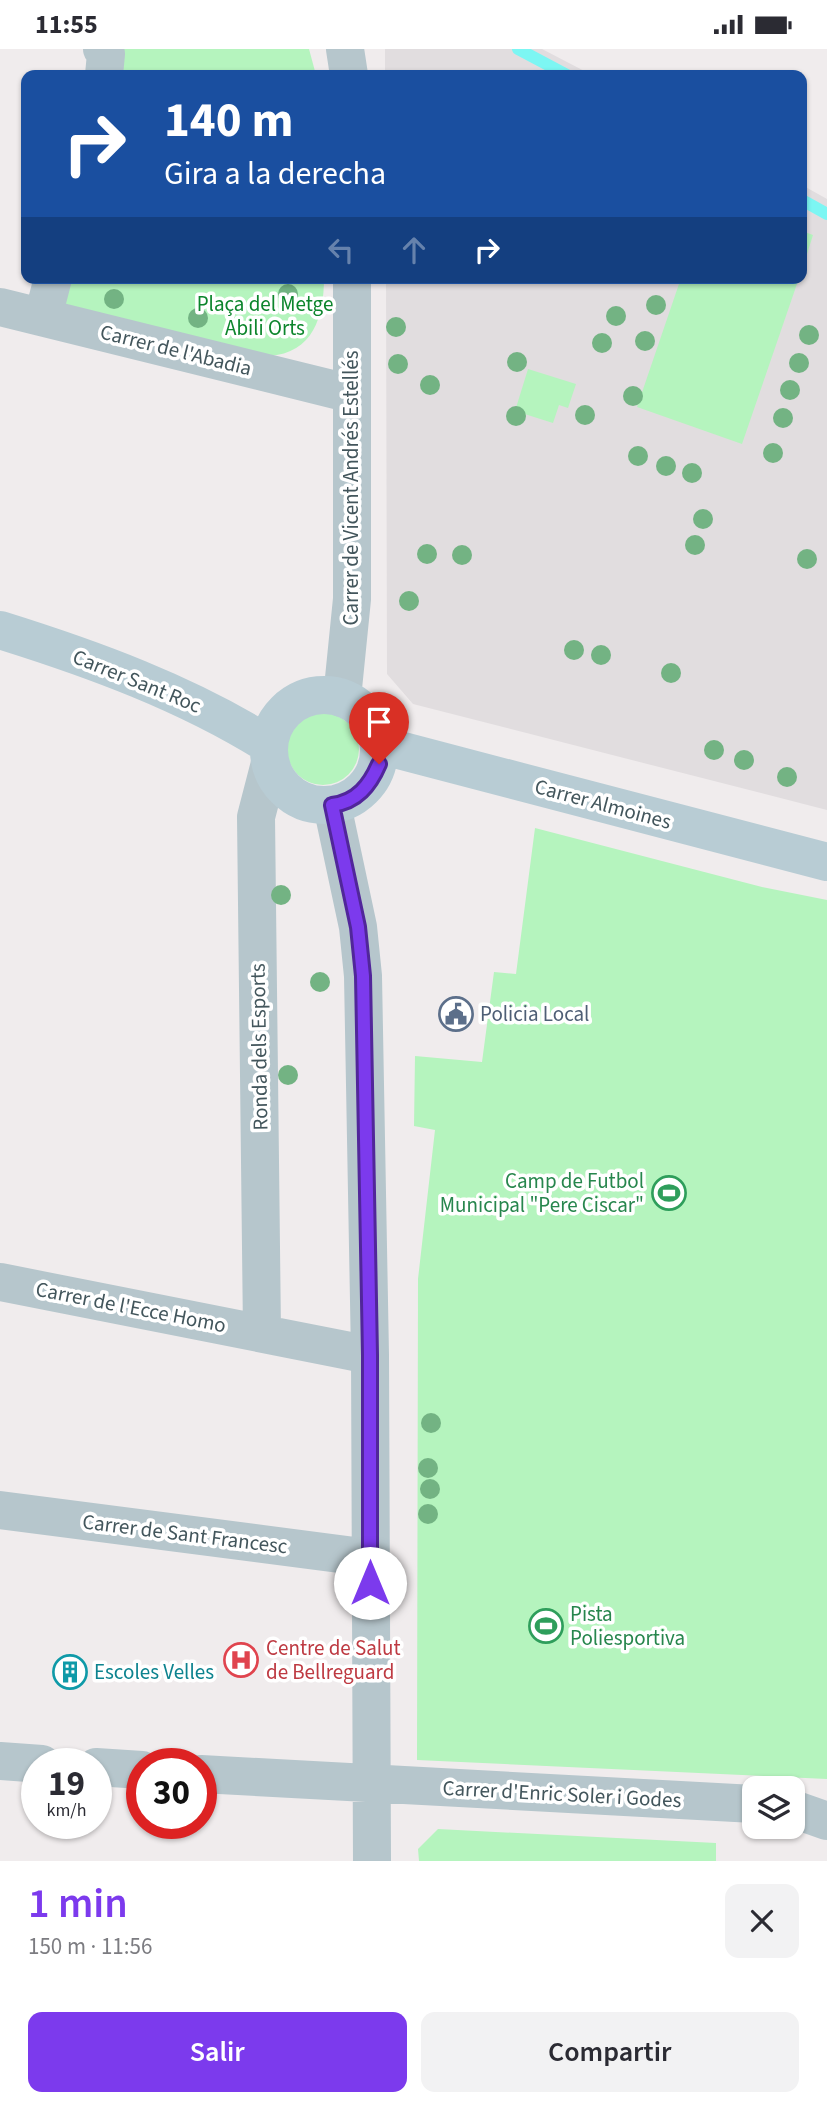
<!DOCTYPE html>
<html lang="es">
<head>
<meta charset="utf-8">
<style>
  body { margin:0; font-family:"Source Sans 3",sans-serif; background:#f2f2f3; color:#2b2b33; height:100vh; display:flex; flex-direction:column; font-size:26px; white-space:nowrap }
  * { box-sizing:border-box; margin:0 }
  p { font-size:23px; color:#7c7c81 }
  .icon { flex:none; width:38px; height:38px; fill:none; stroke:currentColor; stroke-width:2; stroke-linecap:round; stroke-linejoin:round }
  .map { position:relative; height:1812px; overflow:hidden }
  .drawer { display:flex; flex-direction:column; background:#fff; flex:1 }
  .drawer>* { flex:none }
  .top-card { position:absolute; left:21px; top:21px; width:786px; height:214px; border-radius:14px; box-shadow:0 2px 5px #0004; background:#1a4fa0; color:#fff; overflow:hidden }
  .tools { position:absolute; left:742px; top:1727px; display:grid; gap:14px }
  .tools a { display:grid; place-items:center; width:63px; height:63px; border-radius:14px; background:#fff; box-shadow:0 2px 5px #0004; font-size:35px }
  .speed { position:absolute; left:21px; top:1699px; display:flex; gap:14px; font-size:35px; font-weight:700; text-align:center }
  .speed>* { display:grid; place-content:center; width:91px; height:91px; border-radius:50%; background:#fff; box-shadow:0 2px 5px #0004; line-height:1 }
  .speed small { font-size:18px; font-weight:400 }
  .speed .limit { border:10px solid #d22; background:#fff; color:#111 }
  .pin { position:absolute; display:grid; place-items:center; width:60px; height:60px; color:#fff; margin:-72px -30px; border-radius:50% 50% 50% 0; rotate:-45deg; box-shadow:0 0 7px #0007 }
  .pin .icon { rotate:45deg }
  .me { position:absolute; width:77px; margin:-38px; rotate:0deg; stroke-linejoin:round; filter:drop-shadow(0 0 5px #0008) }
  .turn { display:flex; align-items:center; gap:24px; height:147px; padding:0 28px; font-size:32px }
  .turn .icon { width:91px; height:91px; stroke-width:2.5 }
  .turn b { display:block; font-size:49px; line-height:60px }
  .lanes { display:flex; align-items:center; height:66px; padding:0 28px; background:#0003; justify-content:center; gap:35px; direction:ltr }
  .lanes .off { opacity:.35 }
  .round { display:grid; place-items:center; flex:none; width:74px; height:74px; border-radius:14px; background:#f2f2f3 }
  .headline { display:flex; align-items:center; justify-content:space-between; height:119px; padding:0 28px }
  h1 { font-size:42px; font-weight:600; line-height:52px; color:#7c3aed }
  .cta { display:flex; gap:14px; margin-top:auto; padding:14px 28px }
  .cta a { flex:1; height:80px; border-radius:14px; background:#7c3aed; color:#fff; font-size:28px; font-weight:600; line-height:80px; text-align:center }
  .cta a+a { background:#f2f2f3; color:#2b2b33 }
  .status { display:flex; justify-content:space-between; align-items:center; height:49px; padding:0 35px; background:#fff; direction:ltr }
  .status svg { height:19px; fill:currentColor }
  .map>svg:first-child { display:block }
</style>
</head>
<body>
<div class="status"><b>11:55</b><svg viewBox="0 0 49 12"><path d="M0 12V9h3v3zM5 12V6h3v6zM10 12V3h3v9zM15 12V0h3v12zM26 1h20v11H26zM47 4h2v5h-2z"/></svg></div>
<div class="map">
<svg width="827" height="1812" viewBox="0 0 827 1812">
  <rect width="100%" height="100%" fill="#f0eced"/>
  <!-- education -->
  <path fill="#e1dddf" d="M385,0h157l50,26h-207z
    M802,136l25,14v611l-414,-106 -26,-30 -1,-396h416z"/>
  <!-- green -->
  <path fill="#b5f4be" d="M124,0h185l7,26h-198z
    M802,182l11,4 -11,35z
    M67,229h257c0,39 -11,75 -55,78l-208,-52z
    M681,229h118l-57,166 -105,-37z
    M528,320l48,15 -8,24 -9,-3 -6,18 -38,-12z
    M287 700a36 36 0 1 1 72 0a36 36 0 1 1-72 0Z
    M535,779l227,59 65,13v879l-410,-19 1,-481 17,-149 -21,-4 1,-70 67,6 12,-90 22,2z
    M438,1780l278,14v18h-297l-1,-12z"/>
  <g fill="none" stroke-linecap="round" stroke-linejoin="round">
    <!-- stream -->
    <path stroke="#7cf6f3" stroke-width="12" d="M518,0l49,26
      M802,151l25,14"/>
    <!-- street -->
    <path stroke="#b6c6cc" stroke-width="38" d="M102,0l4,5 -2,21
      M345,0l4,26
      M0,258l352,87
      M43,268l10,-39
      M342,649l10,-99v-321
      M332,756l26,122 5,49 7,379 2,506
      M0,1233l370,73
      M262,1284l-6,-516 14,-54
      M0,1461l370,48
      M0,1712l42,3
      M96,1718l46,3
      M201,1725l553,30
      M793,1760l34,12"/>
    <!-- secondary -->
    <path stroke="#b8ccd4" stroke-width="38" d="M0,581c93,29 186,63 269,115
      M269 701a55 55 0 1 1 110 0a55 55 0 1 1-110 0Z
      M380,696l447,117"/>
  </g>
  <!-- trees -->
  <g fill="#73b383">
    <circle cx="288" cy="245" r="10"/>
    <circle cx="114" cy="250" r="10"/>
    <circle cx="656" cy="256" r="10"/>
    <circle cx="616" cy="267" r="10"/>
    <circle cx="198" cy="269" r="10"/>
    <circle cx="396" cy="278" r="10"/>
    <circle cx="809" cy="286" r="10"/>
    <circle cx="645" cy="292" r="10"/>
    <circle cx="602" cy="294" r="10"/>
    <circle cx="517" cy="313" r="10"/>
    <circle cx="799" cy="314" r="10"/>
    <circle cx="398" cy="315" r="10"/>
    <circle cx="430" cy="336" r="10"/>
    <circle cx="790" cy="341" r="10"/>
    <circle cx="633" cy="347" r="10"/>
    <circle cx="585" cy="366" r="10"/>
    <circle cx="516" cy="367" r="10"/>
    <circle cx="783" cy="369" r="10"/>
    <circle cx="773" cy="404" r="10"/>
    <circle cx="638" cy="407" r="10"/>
    <circle cx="666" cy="417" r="10"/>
    <circle cx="692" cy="424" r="10"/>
    <circle cx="703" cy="470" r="10"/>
    <circle cx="695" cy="496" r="10"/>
    <circle cx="427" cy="505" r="10"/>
    <circle cx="462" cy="506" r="10"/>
    <circle cx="807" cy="510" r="10"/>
    <circle cx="409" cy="552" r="10"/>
    <circle cx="574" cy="601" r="10"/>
    <circle cx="601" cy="606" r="10"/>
    <circle cx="671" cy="624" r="10"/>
    <circle cx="714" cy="701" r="10"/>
    <circle cx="744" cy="711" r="10"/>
    <circle cx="787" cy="728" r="10"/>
    <circle cx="281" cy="846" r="10"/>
    <circle cx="320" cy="933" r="10"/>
    <circle cx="288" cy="1026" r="10"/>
    <circle cx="431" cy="1374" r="10"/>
    <circle cx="428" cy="1419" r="10"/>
    <circle cx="430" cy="1440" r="10"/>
    <circle cx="428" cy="1465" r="10"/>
  </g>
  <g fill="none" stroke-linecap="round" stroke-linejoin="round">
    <!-- route casing -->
    <g stroke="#51269a" stroke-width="18">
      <path id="route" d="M370,1534v-228l-7,-379 -5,-49 -26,-122c25,-3 38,-20 47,-41"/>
    </g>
    <!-- route -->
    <use href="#route" stroke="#7c3aed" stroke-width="12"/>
  </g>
  <!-- icons -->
  <defs>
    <g id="civic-ring" transform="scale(1.75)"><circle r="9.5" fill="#fff" stroke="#5c6f8a" stroke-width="1.5"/><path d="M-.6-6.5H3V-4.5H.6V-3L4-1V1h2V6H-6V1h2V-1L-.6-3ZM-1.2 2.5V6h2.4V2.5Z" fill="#5c6f8a"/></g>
    <g id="stadium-ring" transform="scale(1.75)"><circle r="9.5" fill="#fff" stroke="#2e9e5b" stroke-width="1.5"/><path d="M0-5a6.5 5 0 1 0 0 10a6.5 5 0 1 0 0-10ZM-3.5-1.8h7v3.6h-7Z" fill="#2e9e5b"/></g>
    <g id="hospital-ring" transform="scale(1.75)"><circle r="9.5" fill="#fff" stroke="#e0444e" stroke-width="1.5"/><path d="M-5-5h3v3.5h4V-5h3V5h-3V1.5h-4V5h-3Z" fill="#e0444e"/></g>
    <g id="building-ring" transform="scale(1.75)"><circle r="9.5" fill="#fff" stroke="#0f9aa8" stroke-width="1.5"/><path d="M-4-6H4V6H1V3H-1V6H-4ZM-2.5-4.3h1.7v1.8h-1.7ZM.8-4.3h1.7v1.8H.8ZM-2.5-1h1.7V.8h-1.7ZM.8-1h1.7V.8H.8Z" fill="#0f9aa8"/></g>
  </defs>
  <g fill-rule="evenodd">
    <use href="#civic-ring" x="456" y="965"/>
    <use href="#stadium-ring" x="669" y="1144"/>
    <use href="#stadium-ring" x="546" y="1577"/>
    <use href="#hospital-ring" x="241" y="1611"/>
    <use href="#building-ring" x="70" y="1623"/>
  </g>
  <g text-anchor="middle" stroke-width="7" stroke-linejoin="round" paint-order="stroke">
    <!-- park labels -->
    <g font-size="21" fill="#0c852c" stroke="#fff">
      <text x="265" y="262">Plaça del Metge<tspan x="265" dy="24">Abili Orts</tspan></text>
    </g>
    <!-- street labels -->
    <g font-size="21" fill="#43565c" stroke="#fff">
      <text transform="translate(176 301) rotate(14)" y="7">Carrer de l'Abadia</text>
      <text transform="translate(351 439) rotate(-90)" y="7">Carrer de Vicent Andrés Estellés</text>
      <text transform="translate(137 632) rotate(22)" y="7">Carrer Sant Roc</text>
      <text transform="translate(603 755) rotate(15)" y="7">Carrer Almoines</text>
      <text transform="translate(259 998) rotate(-91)" y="7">Ronda dels Esports</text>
      <text transform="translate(131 1258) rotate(11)" y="7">Carrer de l'Ecce Homo</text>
      <text transform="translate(185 1485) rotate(7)" y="7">Carrer de Sant Francesc</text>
      <text transform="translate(562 1745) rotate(3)" y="7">Carrer d'Enric Soler i Godes</text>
    </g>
    <!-- service labels -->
    <g font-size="21" fill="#4e5e75" stroke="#fff" text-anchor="start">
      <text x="480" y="972">Policia Local</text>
    </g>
    <!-- leisure labels -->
    <g font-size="21" fill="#27864d" stroke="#fff" text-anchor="end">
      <text x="644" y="1139">Camp de Futbol<tspan x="644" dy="24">Municipal "Pere Ciscar"</tspan></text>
      <text x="570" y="1572" text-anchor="start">Pista<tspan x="570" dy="24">Poliesportiva</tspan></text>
    </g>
    <!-- health labels -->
    <g font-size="21" fill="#be3a42" stroke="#fff" text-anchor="start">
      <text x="266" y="1606">Centre de Salut<tspan x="266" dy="24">de Bellreguard</tspan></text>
    </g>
    <!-- culture labels -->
    <g font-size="21" fill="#0d838f" stroke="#fff" text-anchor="start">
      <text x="94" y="1630">Escoles Velles</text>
    </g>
  </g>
</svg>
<div class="tools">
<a><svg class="icon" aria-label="layers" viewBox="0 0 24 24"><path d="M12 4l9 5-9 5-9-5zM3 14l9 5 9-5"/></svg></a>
</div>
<div class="speed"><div>19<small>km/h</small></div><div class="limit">30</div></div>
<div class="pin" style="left:379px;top:715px;background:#d93025"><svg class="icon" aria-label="arrive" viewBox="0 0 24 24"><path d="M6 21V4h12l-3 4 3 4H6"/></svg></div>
<svg class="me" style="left:370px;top:1534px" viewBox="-20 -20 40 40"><circle r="19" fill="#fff"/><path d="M0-13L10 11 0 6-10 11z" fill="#7c3aed"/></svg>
<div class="top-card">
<div class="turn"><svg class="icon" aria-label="right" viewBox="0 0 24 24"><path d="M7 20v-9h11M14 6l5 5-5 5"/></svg><div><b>140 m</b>Gira a la derecha</div></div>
<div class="lanes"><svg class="icon off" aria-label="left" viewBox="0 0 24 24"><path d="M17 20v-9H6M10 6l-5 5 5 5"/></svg><svg class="icon off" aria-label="ahead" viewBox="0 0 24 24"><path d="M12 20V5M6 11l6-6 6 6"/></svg><svg class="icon" aria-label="right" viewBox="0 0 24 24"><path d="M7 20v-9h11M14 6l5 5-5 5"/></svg></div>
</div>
</div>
<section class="drawer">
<div class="headline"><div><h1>1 min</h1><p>150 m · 11:56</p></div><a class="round"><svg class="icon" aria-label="close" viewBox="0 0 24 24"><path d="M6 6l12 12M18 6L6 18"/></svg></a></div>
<div class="cta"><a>Salir</a><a>Compartir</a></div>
</section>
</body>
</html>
